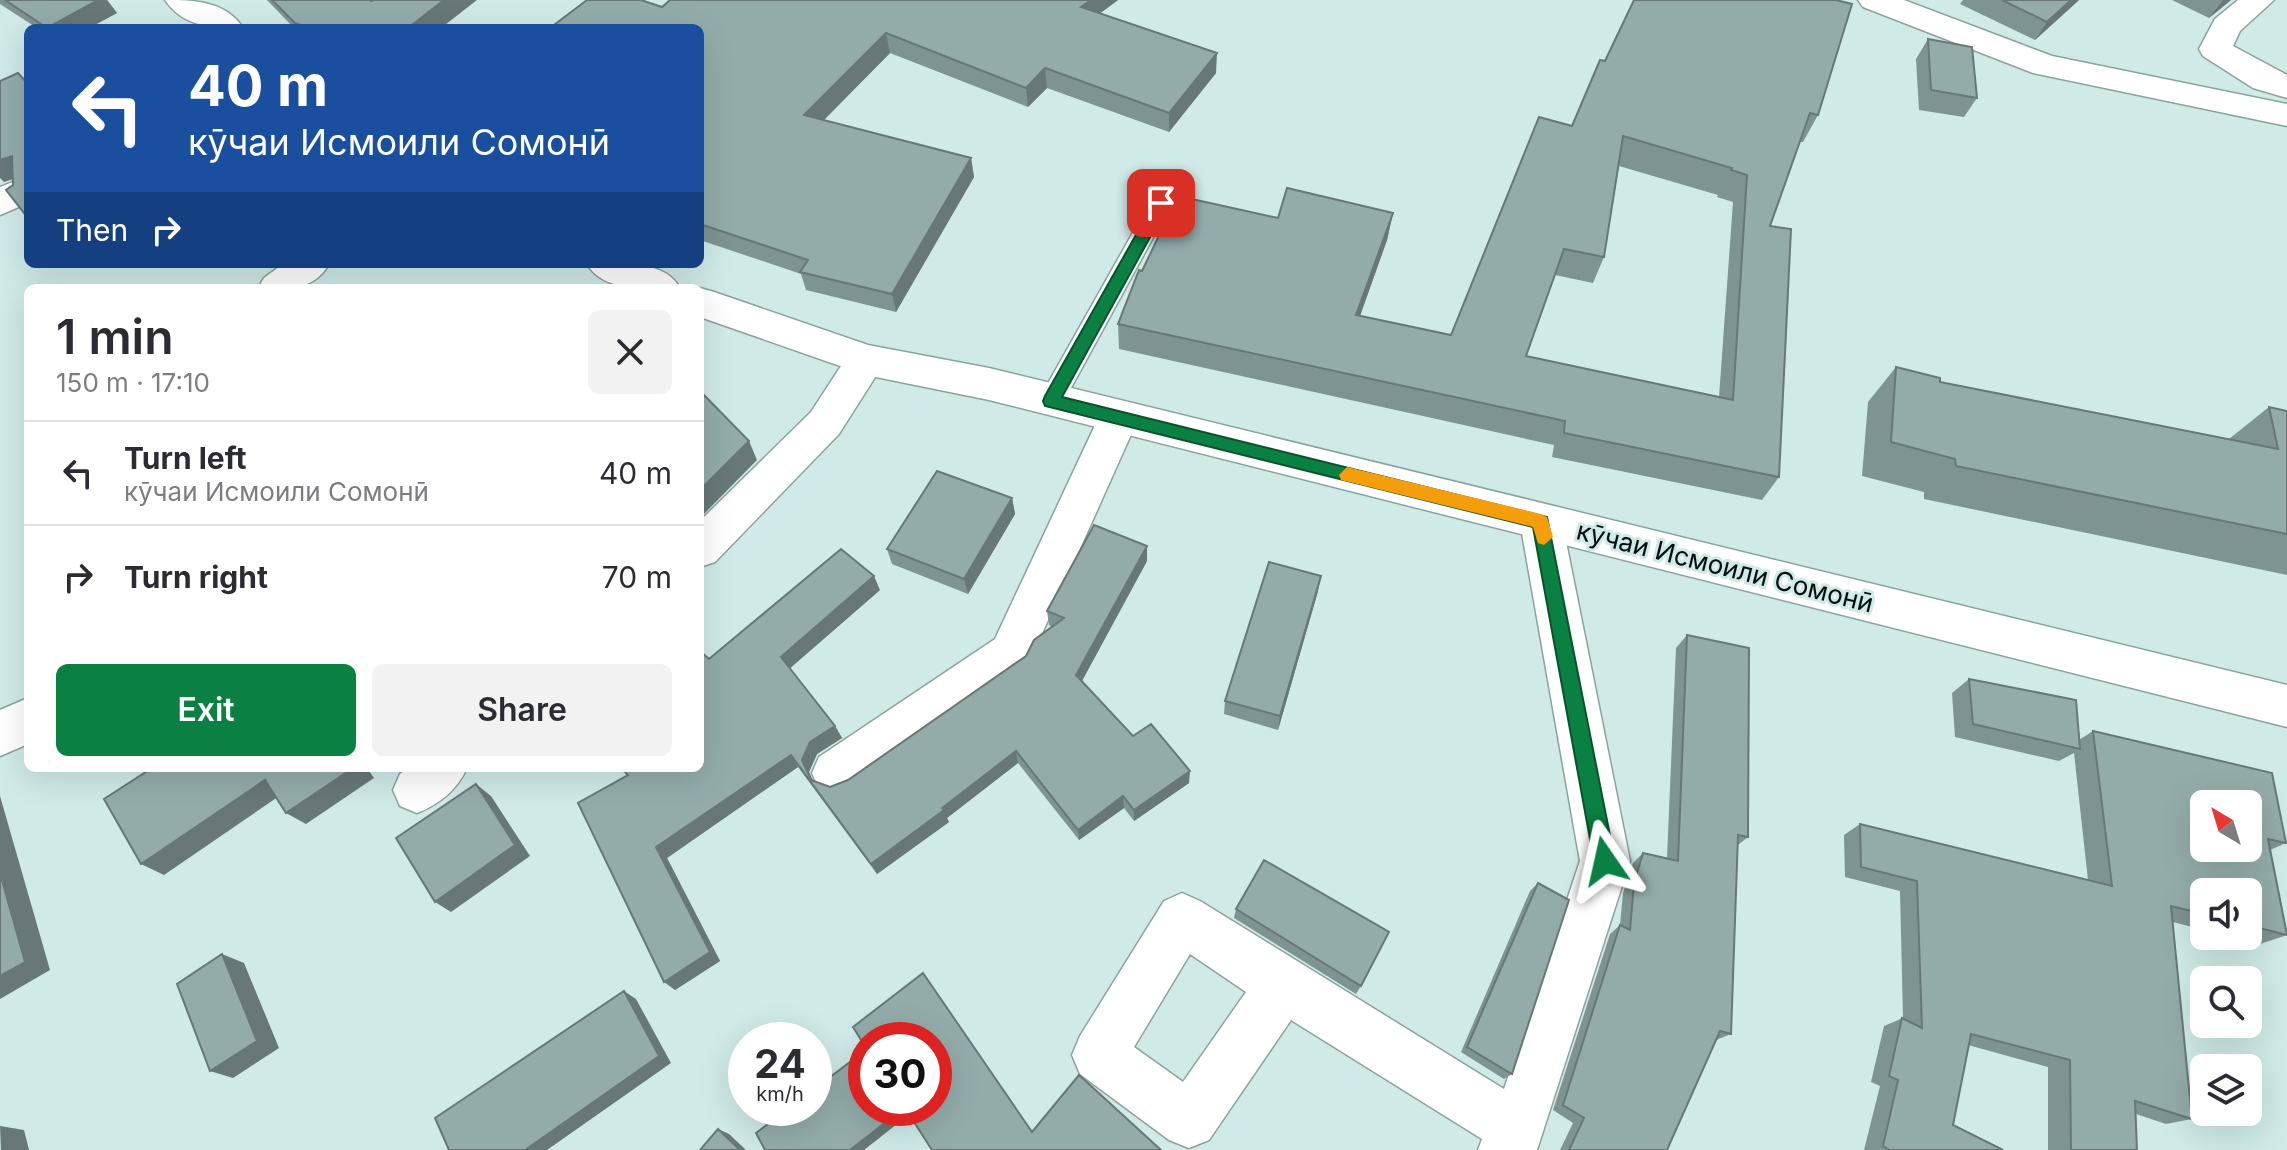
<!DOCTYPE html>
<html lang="en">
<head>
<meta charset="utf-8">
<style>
  body { margin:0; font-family:Inter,sans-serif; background:#f2f2f3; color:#2b2b33; height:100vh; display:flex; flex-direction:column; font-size:30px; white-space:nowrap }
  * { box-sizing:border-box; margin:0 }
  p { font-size:26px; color:#7c7c81 }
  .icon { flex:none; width:44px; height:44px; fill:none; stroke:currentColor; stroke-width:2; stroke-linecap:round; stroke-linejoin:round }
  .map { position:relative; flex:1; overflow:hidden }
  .sheet { position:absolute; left:24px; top:284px; width:680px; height:488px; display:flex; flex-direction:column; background:#fff; border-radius:12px; box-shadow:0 8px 32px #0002 }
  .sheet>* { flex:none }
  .banner { position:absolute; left:24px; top:24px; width:680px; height:244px; border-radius:12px; box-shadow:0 8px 32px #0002; background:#1a4fa0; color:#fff; overflow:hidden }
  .needle { width:52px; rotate:322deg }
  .tools { position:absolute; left:2190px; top:790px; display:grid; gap:16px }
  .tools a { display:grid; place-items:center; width:72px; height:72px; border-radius:12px; background:#fff; box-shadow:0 8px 32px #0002; font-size:40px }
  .speed { position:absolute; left:728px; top:1022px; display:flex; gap:16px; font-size:40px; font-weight:700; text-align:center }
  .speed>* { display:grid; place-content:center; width:104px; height:104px; border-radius:50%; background:#fff; box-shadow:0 8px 32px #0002; line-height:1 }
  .speed small { font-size:20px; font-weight:400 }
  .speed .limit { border:12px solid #d22; background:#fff; color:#111 }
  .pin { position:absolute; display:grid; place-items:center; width:68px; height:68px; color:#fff; margin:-34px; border-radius:16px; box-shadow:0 4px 12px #0006 }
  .me { position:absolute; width:88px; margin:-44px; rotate:349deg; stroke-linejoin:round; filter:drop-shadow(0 0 6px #0008) }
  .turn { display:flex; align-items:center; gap:28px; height:168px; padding:0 32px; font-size:36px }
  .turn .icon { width:104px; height:104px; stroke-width:2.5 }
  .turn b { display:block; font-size:56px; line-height:68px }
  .then { display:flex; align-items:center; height:76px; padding:0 32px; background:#0003; gap:16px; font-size:30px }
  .round { display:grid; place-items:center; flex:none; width:84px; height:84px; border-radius:12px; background:#f2f2f3 }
  .head { display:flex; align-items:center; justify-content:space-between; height:136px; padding:0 32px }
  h1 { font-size:48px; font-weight:600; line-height:60px }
  .button { display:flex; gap:16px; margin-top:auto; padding:16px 32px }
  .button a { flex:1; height:92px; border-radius:12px; background:#0b8043; color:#fff; font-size:32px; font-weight:600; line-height:92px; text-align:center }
  .button a+a { background:#f2f2f3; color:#2b2b33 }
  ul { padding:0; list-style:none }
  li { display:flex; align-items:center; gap:24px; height:104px; padding:0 32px; border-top:2px solid #e1e1e2 }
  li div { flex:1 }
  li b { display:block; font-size:30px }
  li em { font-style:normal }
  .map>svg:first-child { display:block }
</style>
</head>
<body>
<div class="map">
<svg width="2287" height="1150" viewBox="0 0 2287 1150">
  <rect width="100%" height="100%" fill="#cfeae7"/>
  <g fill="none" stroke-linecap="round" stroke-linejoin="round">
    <!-- service casing -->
    <g stroke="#8aa3a1" stroke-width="3">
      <path id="service" d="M1161,195l8,2 3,6 -112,205 -9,3 -9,-3 -4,-7 4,-7 111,-197z"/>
    </g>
    <!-- minor casing -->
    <g stroke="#8aa3a1" stroke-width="3">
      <path id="minor" d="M1858,0h46l148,56 235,48v22l-254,-53 -170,-66z
        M2238,0h36l-34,31 -7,15 54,29v23l-34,-10 -50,-32 -4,-7 16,-30z
        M28,176v27l-28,12v-28z
        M283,264h46c-16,28 -42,24 -71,24l6,-10z
        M866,345l14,4 6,11 -47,74 -124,128 -15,5v-46l111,-109 41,-63z
        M1118,403l14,5 6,11 -111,248 -174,122 -17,7 -17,-7 -7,-16 7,-16 176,-118 103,-220 6,-11z
        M1541,504l15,5 6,13 68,339 -93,289h-59l4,-11 -191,-119 -82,120 -20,8 -20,-8 -89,-66 -8,-19 8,-19 84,-135 18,-8 18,8 304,188 76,-228 -60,-339 6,-13zM1190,954l56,38 -63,90 -49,-35z
        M28,698v46l-28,12v-46z
        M407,768h60c-10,22 -27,36 -50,45l-17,-7 -7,-16 7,-16z"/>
    </g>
    <!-- secondary casing -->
    <g stroke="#8aa3a1" stroke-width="3">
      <path id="secondary" d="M165,0c29,0 61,1 78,28 -29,0 -59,0 -78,-28z
        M587,264c30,0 76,-6 93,24 -30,0 -75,6 -93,-24z
        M699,288h1l14,4 154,53 121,23 1298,317v42l-1298,-327 -123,-25 -166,-58z"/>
    </g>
    <!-- service -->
    <use href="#service" fill="#fff" fill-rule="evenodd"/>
    <!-- minor -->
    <use href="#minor" fill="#fff" fill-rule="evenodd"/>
    <!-- secondary -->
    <use href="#secondary" fill="#fff" fill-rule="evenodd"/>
  </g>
  <!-- wall -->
  <path fill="#7e9492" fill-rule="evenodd" d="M0,0h107l10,13 -28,15h-52l-37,-24z
    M267,0h103l71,28h-147z
    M670,0h448l-18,13 116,60 -47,59 -122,-44 -19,19 -138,-54 -66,67 147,38 3,19 -78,135 -90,-22 -5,-16 -101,-34v-212l-38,-21z
    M1963,0h116l-44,40 -75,-36z
    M2172,0h59l-22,18z
    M1928,39l49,59 -13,19 -45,-7 -3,-51z
    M1600,60l218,55 -15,27h-3l-30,84 9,251 -17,23 -210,-43 2,-12 -435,-96 -1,-25 24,-53 136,-53 115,-5 -6,27 -27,76 91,19 121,-209zM1619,166l99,29 -1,2 16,5 -14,195 -193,-41 29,-81 38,8 11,-26z
    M1896,367l44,15 289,57 40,-32 18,4v164l-363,-76v-7l-62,-16 6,-74z
    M1012,498l3,16 -47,80 -76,-30 -5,-15z
    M1147,561l-65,120 51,55 56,47 -55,38 -10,-13 -45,32 -61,-77 -71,55 2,4 -72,52 -79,-107 -131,91 53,103 -45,29 -48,-215 -8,-7h81l9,-109 171,-69 -90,78 45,58 7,12 -25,16 -8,18 4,9 17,6 18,-7 178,-124 26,-29 -3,-2 -2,-14z
    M1318,591l-40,139 -54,-16 1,-13z
    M1687,635l61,202 -10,8 -7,189 -15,6 -49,110h-107l13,-27 -20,-13 57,-176 10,-9 3,-32 10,-30 10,-10 24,5 9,-210z
    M1969,679l110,61 14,-9 193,112 -16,7 17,85 -27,9 -30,-8h18v-44h-44v38l-31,-8 19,197 -26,5 -30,-10 1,36h-89v-83l-80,-22 -15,80 50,25h-139l16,-64 -9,-4 13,-56 19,-8 -3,-127 -55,-14 -1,-42 16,-11 228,56 -14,-127 -15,8 -104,-24 -3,-44z
    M1538,883l-26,191 -8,5 -43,-27 69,-161z
    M1236,909l125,77 -5,8 -122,-76z"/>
  <!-- shaded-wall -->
  <path fill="#677877" d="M98,0h9l10,13 -28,15h-42z
    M444,0h33l-36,28h-33z
    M1091,0h27l-36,27 -1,-20z
    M2071,0h8l-44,40 12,-18z
    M2223,0h8l-22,18z
    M886,33l4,20 -80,81 -6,-19z
    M1217,53l-1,20 -47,59v-19z
    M1045,68l2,20 -19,19 -2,-19z
    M12,156l16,18 -24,8 -4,-4v-18z
    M971,158l3,19 -78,135 -4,-18z
    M1393,213l-6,27 -36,101 5,-26z
    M749,441l8,19 -57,58v-28z
    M1012,498l3,16 -47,80 -4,-15z
    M1147,546v15l-69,127 -2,-13z
    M874,576l6,14 -92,80 -7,-13z
    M1321,576l-3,15 -40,139 2,-14z
    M835,726l7,12 -25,16 -8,18 9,20 -7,-12 -9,-20 8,-18z
    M1016,751l2,12 -71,55 2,4 -72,52 -6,-10z
    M791,755l7,12 -131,91 53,103 -45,29 -11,-8 -8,-135z
    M353,768h14l7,10 -68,46 -20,-11z
    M1190,771l-1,12 -55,38v-11z
    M265,780l20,12 -121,83 -23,-11z
    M476,784l15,12 39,60 -79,56 -16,-10z
    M0,796l50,174 -50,29z
    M1123,796l1,12 -45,32 -1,-10z
    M222,954l22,9 35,85 -46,30 -23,-7z
    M624,991l12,8 35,64 -124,87h-22z
    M904,1108l7,5 -47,37h-14z
    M0,1126l24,4 5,20h-28z
    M718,1129l11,5 17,16h-6z"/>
  <!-- building -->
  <path fill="#93acaa" stroke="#677877" stroke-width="2" fill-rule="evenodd" d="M5,0h93l-51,28z
    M272,0h98l1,1 2,-1h71l-36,28h-100l-13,-5z
    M587,0h54l21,7 8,-7h421l-10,7 136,46 -48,60 -124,-45 -19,20 -140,-55 -82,82 167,43 -79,136 -92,-22 8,-12 -108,-36v-196h-150z
    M1634,0h202l16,4 -34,111 -8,-2 -40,113 21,3 -12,248 -215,-44 1,-12 -447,-97 21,-54 3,1 36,-75 100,22 9,-30 106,25 -37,102 95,20 88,-218 33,9 28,-66 5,1zM1623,136l109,32 -1,2 16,5 -14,225 -207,-44 38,-107 40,8z
    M2002,0h69l-24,22z
    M1928,39l44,8 5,51 -46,-8z
    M18,73l10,11v134l-22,-28 7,-5 -1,-29 -12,4v-79z
    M1896,367l44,11v4l338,67 -9,-42 18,4v123l-331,-68 -1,-7 -64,-17z
    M700,391l49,50 -49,49z
    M937,471l75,27 -48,81 -77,-30z
    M1094,525l53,21 -71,129 57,61 18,-12 39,47 -56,39 -11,-14 -45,34 -62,-79 -74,57 2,2 -73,54 -80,-109 -135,92 54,105 -46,30 -86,-179 50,-28 -7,-7h79v-117l9,8 132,-110 33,27 -93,81 54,69 -25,16 -8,18 9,20 19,7 18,-7 178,-124 8,-16 30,-22 -17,-7z
    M1269,562l52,14 -41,140 -55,-15z
    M1687,635l62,13 -1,189 -10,-2 -7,199 -11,-3 -53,119h-98l15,-32 -21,-13 57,-180 10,5 4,-47 9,-30 35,8z
    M1969,679l107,21 4,49 -107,-25z
    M2093,731l179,42 14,70 -18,-4 19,96 -39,-10v-33h-44v22l-33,-8 21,213 -57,-18 2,49h-66l-1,-90 -99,-26 -18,91 50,25h-113l-7,-4 15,-66 -9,-4 13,-58 20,10 -5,-147 -56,-14 -1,-43 252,62zM2204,804h44v44h-44z
    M152,768h201l-67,45 -21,-33 -124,84 -37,-65z
    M476,784l39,61 -80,57 -39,-64z
    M1264,860l125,72 -28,54 -125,-77z
    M0,873l25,89 -25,14z
    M1538,883l31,17 -57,174 -45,-27z
    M222,954l35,87 -47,30 -33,-87z
    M923,973l109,159 47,-57 82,75h-229l-27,-42h29v-68h-68v8l-13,-21z
    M624,991l35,65 -134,94h-76l-14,-32z
    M866,1050v58h38l-54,42h-85l-9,-17 33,-25h25v-19z
    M718,1129l22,21h-40z"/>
  <!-- route -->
  <path fill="#0b8043" stroke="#07532c" stroke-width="2" d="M1161,197l8,6 -107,194 485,120 68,344 -3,7 -7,3 -8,-3 -3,-7 -61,-334 -488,-121 -2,-5 2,-5 109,-193z"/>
  <!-- slow -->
  <path fill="#f59e0b" d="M1347,467l194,47 6,3 6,20 -9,8 -6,-2 -5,-16 -192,-47 -2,-5z"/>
  <g text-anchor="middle" stroke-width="6" stroke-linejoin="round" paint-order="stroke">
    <!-- street labels -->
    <g font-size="26" fill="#060f0f" stroke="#cfeae7">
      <text transform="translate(1725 567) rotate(14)" y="9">кӯчаи Исмоили Сомонӣ</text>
    </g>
  </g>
</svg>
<div class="tools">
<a><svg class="needle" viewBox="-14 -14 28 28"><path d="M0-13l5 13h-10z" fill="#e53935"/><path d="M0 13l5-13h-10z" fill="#7c7c81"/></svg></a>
<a><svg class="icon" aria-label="sound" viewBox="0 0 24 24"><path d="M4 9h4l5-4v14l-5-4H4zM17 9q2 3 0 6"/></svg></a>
<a><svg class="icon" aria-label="search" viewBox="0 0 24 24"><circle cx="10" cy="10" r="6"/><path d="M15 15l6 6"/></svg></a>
<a><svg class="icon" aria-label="layers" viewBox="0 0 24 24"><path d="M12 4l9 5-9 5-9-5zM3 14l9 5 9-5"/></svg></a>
</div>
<div class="speed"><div>24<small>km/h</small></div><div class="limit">30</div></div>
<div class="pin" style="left:1161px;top:203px;background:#d93025"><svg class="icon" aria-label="arrive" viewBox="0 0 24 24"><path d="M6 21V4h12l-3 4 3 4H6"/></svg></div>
<svg class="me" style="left:1605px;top:861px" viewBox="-20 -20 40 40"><path d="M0-17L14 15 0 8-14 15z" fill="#0b8043" stroke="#fff" stroke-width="4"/></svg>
<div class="banner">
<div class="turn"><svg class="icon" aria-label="left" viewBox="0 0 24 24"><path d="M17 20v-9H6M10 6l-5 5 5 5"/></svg><div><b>40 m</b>кӯчаи Исмоили Сомонӣ</div></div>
<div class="then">Then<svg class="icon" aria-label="right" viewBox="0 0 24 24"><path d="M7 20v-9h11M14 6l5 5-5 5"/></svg></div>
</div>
<section class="sheet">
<div class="head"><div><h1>1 min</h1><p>150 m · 17:10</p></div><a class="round"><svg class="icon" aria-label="close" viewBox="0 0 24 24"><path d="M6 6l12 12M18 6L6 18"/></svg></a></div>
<ul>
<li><svg class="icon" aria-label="left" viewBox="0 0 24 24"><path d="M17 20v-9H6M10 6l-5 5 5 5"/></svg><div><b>Turn left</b><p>кӯчаи Исмоили Сомонӣ</p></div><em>40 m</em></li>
<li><svg class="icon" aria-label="right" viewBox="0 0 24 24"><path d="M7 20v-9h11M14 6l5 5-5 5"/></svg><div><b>Turn right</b></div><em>70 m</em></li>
</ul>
<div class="button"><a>Exit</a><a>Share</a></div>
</section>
</div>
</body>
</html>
